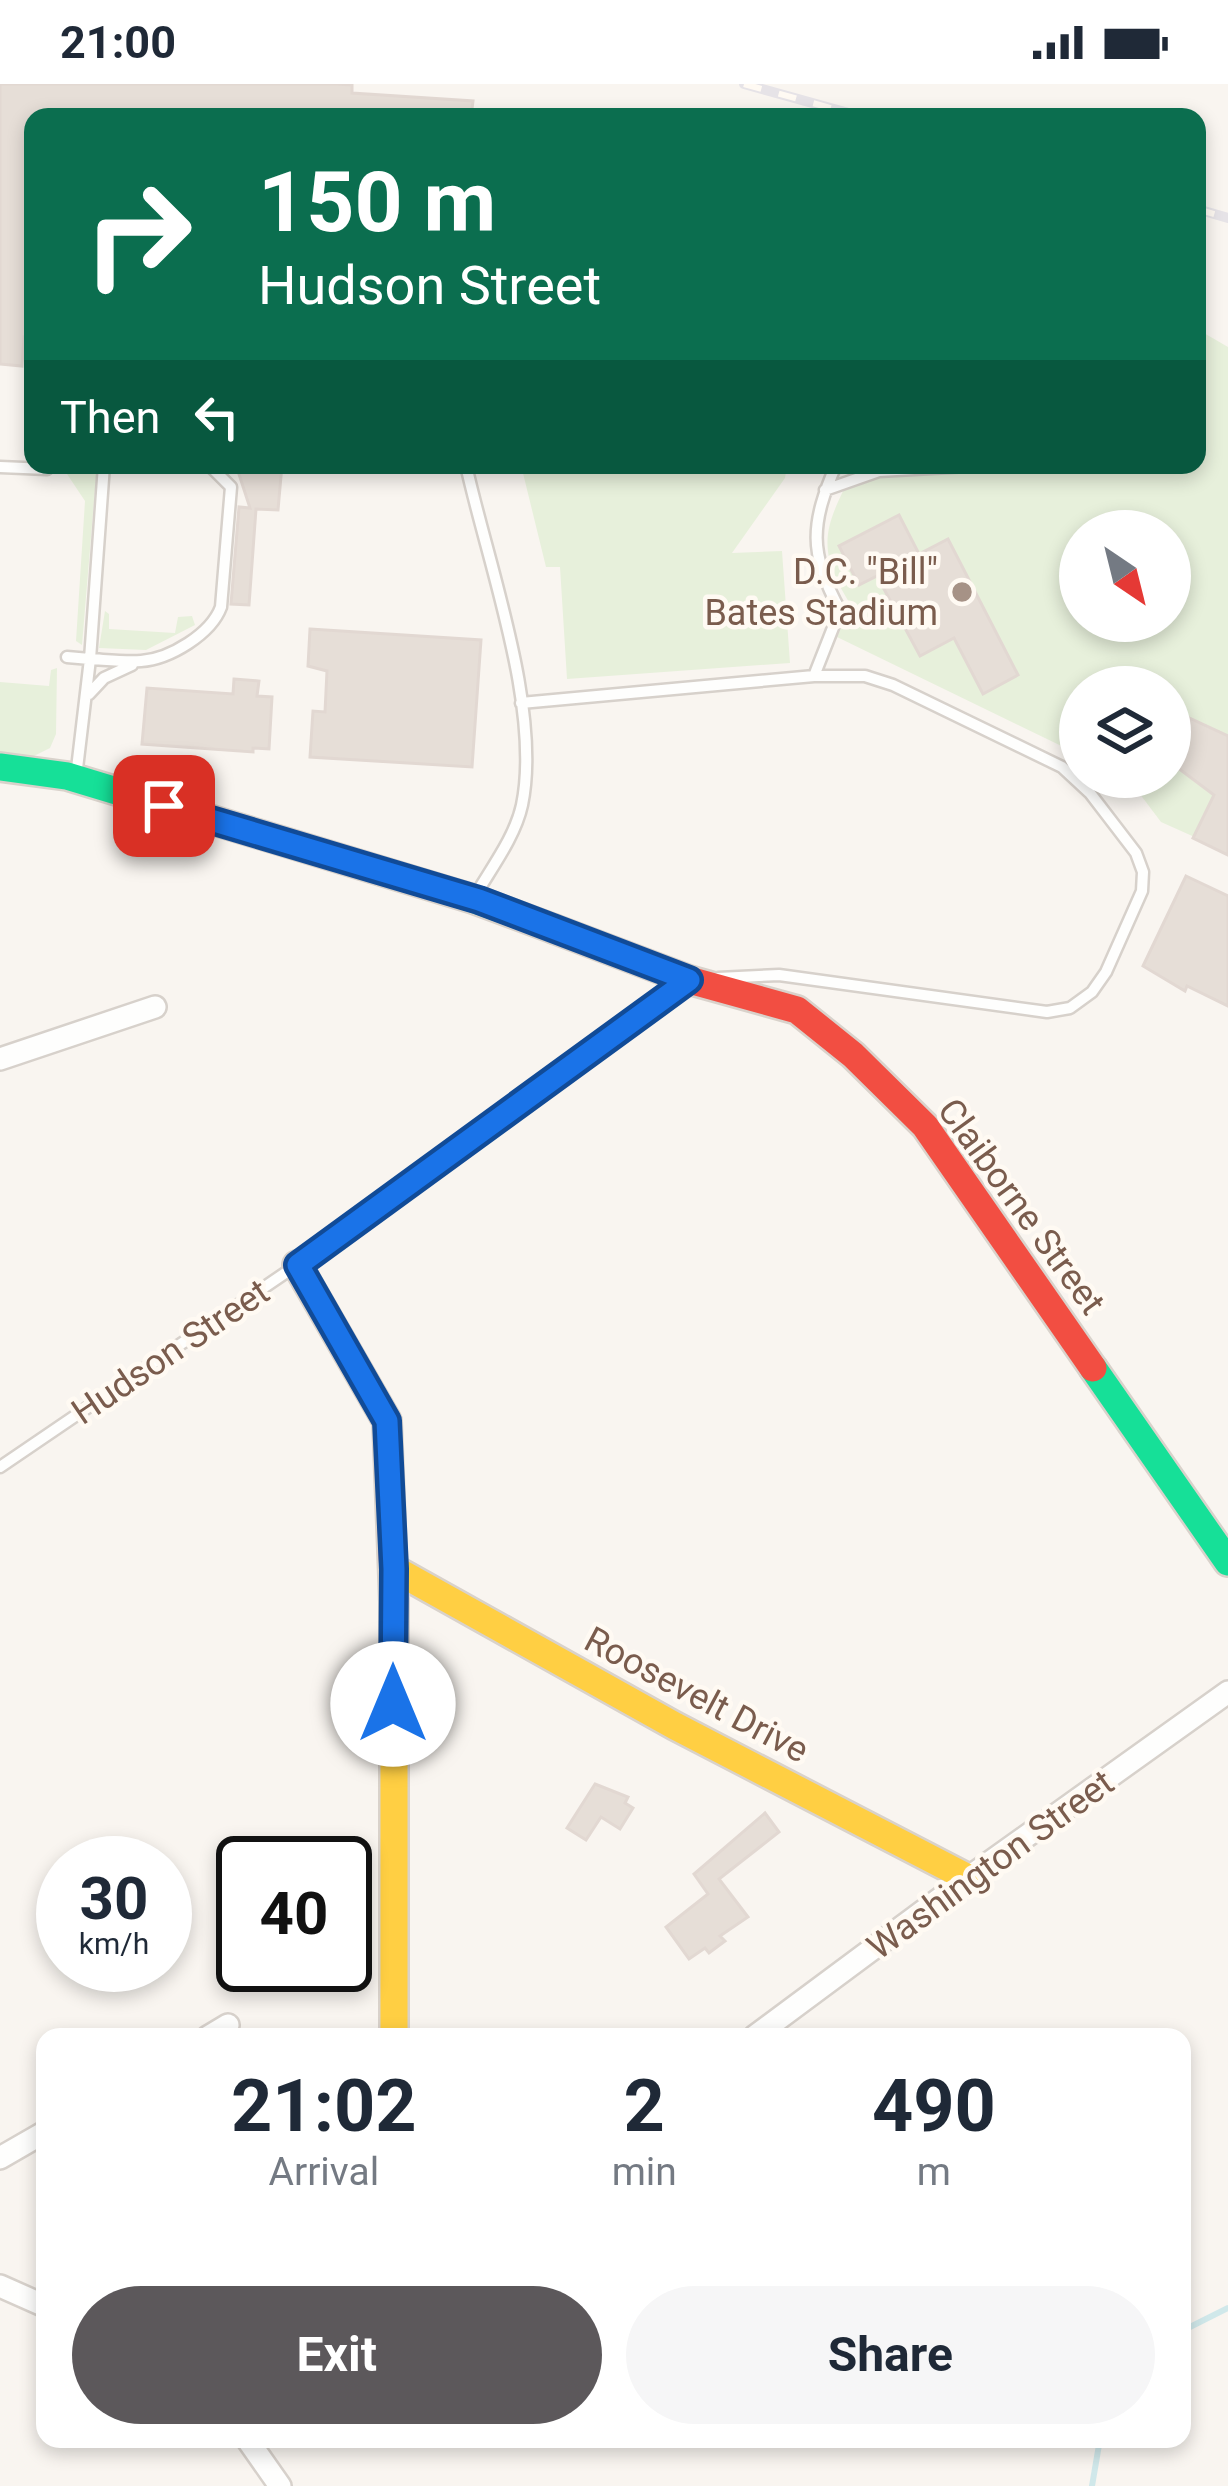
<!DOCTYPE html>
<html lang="en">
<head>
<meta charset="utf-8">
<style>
  body { margin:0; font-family:Roboto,sans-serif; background:#f6f6f7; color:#1f2937; height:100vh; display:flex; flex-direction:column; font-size:45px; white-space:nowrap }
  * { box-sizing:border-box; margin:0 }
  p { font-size:39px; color:#747a83 }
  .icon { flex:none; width:66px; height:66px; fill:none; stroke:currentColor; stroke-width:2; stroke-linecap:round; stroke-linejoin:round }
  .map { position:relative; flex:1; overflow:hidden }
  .details { position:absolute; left:36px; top:1944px; width:1155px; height:420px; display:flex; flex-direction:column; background:#fff; border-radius:24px; box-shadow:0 6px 18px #0003 }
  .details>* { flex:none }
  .top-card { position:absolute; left:24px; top:24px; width:1182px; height:366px; border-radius:24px; box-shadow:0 6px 18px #0003; background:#0b6e4f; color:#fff; overflow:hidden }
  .needle { width:78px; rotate:145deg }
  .fabs { position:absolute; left:1059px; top:426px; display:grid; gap:24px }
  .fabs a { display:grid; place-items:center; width:132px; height:132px; border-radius:50%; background:#fff; box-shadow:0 6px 18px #0003; font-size:60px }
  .speed { position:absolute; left:36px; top:1752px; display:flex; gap:24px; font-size:60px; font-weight:700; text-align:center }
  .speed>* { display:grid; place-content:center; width:156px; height:156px; border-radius:50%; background:#fff; box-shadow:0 6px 18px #0003; line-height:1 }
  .speed small { font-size:30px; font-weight:400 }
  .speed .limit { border:6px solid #111; border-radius:18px; background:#fff; color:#111 }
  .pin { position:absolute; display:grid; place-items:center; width:102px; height:102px; color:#fff; margin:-51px; border-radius:24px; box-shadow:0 6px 18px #0006 }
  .me { position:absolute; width:132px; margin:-66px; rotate:0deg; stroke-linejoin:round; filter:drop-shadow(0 0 9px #0008) }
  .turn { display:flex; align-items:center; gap:42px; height:252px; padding:0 36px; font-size:54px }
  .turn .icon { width:156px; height:156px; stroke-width:2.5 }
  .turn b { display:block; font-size:84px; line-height:102px }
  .then { display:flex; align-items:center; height:114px; padding:0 36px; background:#0003; gap:24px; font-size:45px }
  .eta { display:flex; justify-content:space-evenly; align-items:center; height:204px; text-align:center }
  .eta b { font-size:72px; font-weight:700; line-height:84px }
  .button { display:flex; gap:24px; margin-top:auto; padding:24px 36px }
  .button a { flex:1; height:138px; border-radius:72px; background:#5c585b; color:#fff; font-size:48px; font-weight:700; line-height:138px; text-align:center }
  .button a+a { background:#f6f6f7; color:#1f2937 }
  .status { display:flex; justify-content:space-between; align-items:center; height:84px; padding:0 60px; background:#fff; direction:ltr }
  .status svg { height:33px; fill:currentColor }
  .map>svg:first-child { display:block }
</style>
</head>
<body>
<div class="status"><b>21:00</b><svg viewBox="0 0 49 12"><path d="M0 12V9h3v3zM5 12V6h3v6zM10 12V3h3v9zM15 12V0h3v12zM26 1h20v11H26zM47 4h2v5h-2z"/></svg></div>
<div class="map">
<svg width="1228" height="2402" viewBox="0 0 1228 2402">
  <rect width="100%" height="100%" fill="#f9f5f0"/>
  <!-- green -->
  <path fill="#e7f0db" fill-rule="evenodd" d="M1197,245l31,18v505l-67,-30 -34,-45h43v-90h-90v68l-243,-118 14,-32c-39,-61 -24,-81 5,-140h341zM1080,447h90v90h-90z
    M61,381h36l-15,180 -6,-4 9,-140z
    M521,381h266l-2,13 -53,75 50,-2 8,112 -223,16 -7,-112h-14z
    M105,527l4,3v15l66,4 3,-16 14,-1 3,9 -49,25 -47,-2z
    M57,584l-1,66 -6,14 -22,11 -28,-4v-73l49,4 2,-16z"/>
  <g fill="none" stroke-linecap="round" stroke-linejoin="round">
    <!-- stream -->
    <path stroke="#d0e8ea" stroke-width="6" d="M1182,2247l46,-23
      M1092,2402l8,-47"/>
  </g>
  <!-- building -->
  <path fill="#e6ded7" stroke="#e2d8d2" stroke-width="3" d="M0,0h337l15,1v8l121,8 -2,16h-438v221l-9,-1 -2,29 -22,-2z
    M236,381h46l-4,45 -22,-1 -7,96 -18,-1 8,-97 11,1z
    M899,431l20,39 29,-15 70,136 -35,19 -29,-56 -34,18 -43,-80 -18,9 -20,-39z
    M310,545l171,11 -9,127 -162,-10 3,-46 12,1 2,-41 -19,-5z
    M234,595l25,2 -2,15 15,1 -3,52 -16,-1v4l-111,-8 5,-56 86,6z
    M1170,625l58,27v119l-35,-17 21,-43 -44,-33z
    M1186,792l42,20v110l-41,-20 -2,5 -42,-25z
    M595,1700l33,13 -3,6 8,5 -13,21 -19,-12 -15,23 -19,-12z
    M765,1729l14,19 -60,47 29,38 -28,19 5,5 -16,12 -4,-5 -16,11 -23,-32 42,-33 -14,-20z"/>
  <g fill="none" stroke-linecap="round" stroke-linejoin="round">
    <!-- lane casing -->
    <g stroke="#d7d1cb" stroke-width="15">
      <path id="lane" d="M466,381c21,96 76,244 56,340 -7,32 -30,62 -47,91
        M0,383l47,2v-4
        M825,406l54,-19 106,-6
        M67,573l23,2 14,-194
        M814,592l26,-66c-32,-57 -29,-87 -4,-145
        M89,610l15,-16 28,-13
        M521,619l293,-27h51l28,9 169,82 28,26 46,60 7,19 -1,19 -36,81 -14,20 -22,16 -23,4 -268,-37 -61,3
        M76,693l14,-118c17,1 34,3 51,2 29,-2 70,-27 80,-54l10,-120 -22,-22
        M0,1383l297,-202 386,-281"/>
    </g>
    <!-- street casing -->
    <g stroke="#d7d1cb" stroke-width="26">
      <path id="street" d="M0,975l155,-52
        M208,1953l20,-12
        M754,1953l214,-159 260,-186
        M0,2074l45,-26
        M0,2202l45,20
        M247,2355l33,47"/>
    </g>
    <!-- fast casing -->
    <g stroke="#d9d2cb" stroke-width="32">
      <path id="fast" d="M0,683l67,9 406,123 81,30
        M1093,1284l135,194"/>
    </g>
    <!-- slow casing -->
    <g stroke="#d9d2cb" stroke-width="32">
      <path id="slow" d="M394,1485l281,157 293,152
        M394,1518v435"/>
    </g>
    <!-- jam casing -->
    <g stroke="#d9d2cb" stroke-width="32">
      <path id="jam" d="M554,845l135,51 108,30 56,45 72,71 168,242
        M297,1181l90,156 7,181"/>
    </g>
    <!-- lane -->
    <use href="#lane" stroke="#fefefd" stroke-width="10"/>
    <!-- street -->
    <use href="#street" stroke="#fefefd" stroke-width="21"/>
    <!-- fast -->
    <use href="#fast" stroke="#16e098" stroke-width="27"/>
    <!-- slow -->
    <use href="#slow" stroke="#ffcf43" stroke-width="27"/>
    <!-- jam -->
    <use href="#jam" stroke="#f24e42" stroke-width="27"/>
    <!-- rail casing -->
    <g stroke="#e6e3e7" stroke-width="10">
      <path id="rail" d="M744,0l119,33
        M1197,125l31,9"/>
    </g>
    <!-- rail -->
    <use href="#rail" stroke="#fffaf3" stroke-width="6" stroke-dasharray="18" stroke-linecap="butt"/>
  </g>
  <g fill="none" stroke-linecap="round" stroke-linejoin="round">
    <!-- route casing -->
    <g stroke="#114b97" stroke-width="30">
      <path id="route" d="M164,722l315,94 210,80 -391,285 89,156 7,148 -1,135"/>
    </g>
    <!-- route -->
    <use href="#route" stroke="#1a73e8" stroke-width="21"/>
  </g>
  <!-- markers -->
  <circle fill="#a69286" stroke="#fffaf3" stroke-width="4.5" cx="962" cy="508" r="12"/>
  <g text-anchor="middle" stroke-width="9" stroke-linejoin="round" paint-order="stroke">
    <!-- poi labels -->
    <g font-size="36" fill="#7a5c4d" stroke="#fffaf3" text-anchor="end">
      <text x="938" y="500">D.C. "Bill"<tspan x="938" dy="41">Bates Stadium</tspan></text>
    </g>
    <!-- street labels -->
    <g font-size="36" fill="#7a5c4d" stroke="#fffaf3">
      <text transform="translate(1022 1122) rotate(54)" y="13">Claiborne Street</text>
      <text transform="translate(170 1267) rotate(-34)" y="13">Hudson Street</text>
      <text transform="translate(697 1610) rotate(28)" y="13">Roosevelt Drive</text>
      <text transform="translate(990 1780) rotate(-36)" y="13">Washington Street</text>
    </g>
  </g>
</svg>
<div class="fabs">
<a><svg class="needle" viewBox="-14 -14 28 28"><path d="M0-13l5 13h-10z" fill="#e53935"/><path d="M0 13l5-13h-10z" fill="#747a83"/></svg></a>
<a><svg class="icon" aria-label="layers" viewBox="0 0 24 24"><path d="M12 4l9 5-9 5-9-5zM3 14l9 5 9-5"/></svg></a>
</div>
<div class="speed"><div>30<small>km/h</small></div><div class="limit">40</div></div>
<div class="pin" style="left:164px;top:722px;background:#d93025"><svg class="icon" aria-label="arrive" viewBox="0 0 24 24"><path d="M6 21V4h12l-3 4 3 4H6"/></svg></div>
<svg class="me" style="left:393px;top:1620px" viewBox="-20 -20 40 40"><circle r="19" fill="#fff"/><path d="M0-13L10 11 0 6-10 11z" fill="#1a73e8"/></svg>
<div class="top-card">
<div class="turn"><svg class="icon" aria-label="right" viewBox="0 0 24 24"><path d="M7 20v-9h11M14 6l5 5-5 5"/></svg><div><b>150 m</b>Hudson Street</div></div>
<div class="then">Then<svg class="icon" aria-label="left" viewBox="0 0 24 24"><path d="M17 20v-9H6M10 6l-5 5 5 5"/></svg></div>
</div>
<section class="details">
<div class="eta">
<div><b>21:02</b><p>Arrival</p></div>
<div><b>2</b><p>min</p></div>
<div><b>490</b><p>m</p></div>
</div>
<div class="button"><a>Exit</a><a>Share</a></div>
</section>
</div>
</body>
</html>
